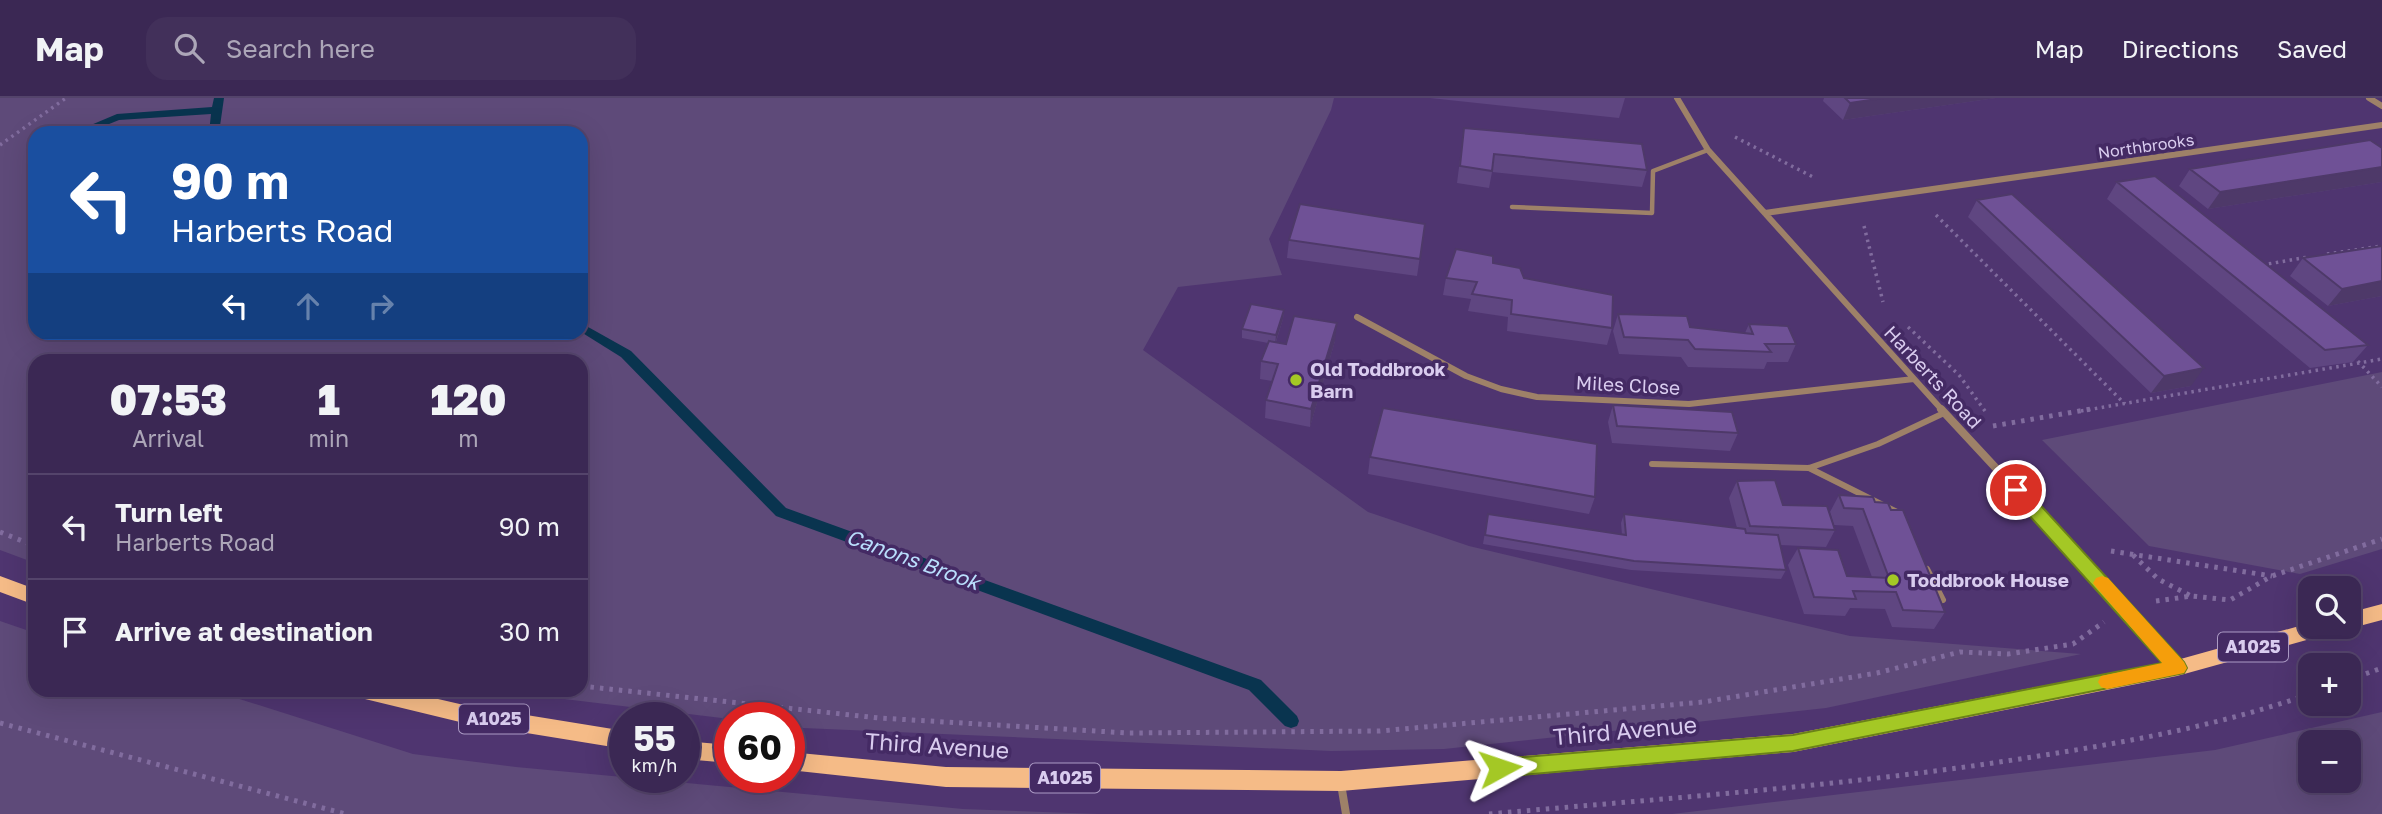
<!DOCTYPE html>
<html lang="en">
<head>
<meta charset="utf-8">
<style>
  body { margin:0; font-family:"Golos Text",sans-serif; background:#42305a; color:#f1f3f6; height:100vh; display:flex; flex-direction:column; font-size:26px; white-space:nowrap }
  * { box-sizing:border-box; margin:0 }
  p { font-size:23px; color:#aca6b8 }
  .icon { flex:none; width:38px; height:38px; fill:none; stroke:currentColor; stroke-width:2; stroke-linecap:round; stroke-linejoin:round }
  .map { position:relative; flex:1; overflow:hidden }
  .sheet { position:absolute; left:28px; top:256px; width:560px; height:343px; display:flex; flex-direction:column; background:#3b2854; border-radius:21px; box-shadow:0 7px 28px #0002,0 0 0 2px #54446b }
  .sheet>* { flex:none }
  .hud { position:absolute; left:28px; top:28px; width:560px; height:214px; border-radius:21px; box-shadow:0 7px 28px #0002,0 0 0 2px #54446b; background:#1a4fa0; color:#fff; overflow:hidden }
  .fabs { position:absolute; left:2298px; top:478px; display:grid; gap:14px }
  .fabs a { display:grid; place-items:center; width:63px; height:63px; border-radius:14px; background:#3b2854; box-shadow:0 7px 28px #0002,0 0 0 2px #54446b; font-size:35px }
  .speed { position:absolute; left:609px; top:604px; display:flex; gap:14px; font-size:35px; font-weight:700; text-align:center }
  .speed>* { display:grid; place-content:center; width:91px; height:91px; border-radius:50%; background:#3b2854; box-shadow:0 7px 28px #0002,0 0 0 2px #54446b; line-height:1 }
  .speed small { font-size:18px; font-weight:400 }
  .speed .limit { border:10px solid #d22; background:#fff; color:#111 }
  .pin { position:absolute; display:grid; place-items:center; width:60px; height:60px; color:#fff; margin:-30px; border:4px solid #fff; border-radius:50%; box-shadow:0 2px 7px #0007 }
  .me { position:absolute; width:77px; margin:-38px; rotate:85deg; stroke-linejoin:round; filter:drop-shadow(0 0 5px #0008) }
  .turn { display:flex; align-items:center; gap:24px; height:147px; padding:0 28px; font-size:32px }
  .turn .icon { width:91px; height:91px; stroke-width:2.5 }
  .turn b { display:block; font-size:49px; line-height:60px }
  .lanes { display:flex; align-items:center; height:66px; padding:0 28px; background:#0003; justify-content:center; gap:35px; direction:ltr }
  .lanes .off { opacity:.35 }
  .eta { display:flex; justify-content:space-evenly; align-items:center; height:119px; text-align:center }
  .eta b { font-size:42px; font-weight:800; line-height:49px }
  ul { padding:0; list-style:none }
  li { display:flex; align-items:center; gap:21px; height:105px; padding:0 28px; border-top:2px solid #54446b }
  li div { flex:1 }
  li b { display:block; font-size:26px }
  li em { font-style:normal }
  header { display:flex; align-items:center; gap:42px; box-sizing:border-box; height:98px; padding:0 35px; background:#3b2854; border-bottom:2px solid #54446b }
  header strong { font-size:33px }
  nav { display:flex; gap:38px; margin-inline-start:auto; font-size:24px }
  .search { width:490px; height:63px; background:#42305a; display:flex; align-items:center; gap:18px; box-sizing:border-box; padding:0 24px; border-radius:21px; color:#aca6b8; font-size:26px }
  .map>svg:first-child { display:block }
</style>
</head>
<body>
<header>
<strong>Map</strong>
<div class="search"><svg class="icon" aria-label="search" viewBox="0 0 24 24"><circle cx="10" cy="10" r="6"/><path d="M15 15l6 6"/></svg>Search here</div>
<nav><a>Map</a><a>Directions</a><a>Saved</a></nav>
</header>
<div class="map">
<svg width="2382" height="716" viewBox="0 0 2382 716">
  <rect width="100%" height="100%" fill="#4f3570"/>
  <!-- green -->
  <path fill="#5e4a79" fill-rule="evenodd" d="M0,0h1334l-3,12 -62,129 13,36 -104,12 -35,63 225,162 101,34 381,90 231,18 -255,54 -382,41 -113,2 -528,-23 -14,-2v-8l-59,1 -241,-29h92v-330h-546v203l-35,-13zM581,35v199h-546v-199z
    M2382,274v177l-82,25 -151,-28 -107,-106z
    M0,523l35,12v57h176l202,64 103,13 447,42 136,5h-1099z
    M2382,614v102h-710l543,-64zM2348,644v38h-38v-38z"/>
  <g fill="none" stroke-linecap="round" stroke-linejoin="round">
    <!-- stream -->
    <path fill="#09344f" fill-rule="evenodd" d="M214,0h10l-5,35h-10l2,-19 -92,6 -32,13h-15l45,-19 95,-7z
      M581,225l50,28 155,157 475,172 36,36 2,5 -2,5 -6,2 -6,-2 -36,-36 -473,-174 -155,-159 -40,-25z"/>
    <!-- path-far1 -->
    <path stroke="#816c9e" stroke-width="3.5" stroke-dasharray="2.5 4.5" stroke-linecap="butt" d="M1735,39l80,41
      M0,47l66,-47
      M1936,117l189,189
      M1864,128l19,76
      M2327,156l55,-8
      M2262,167l46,-8
      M1908,229l51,48 26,36
      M2353,258l29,31
      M2081,313l301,-52"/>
    <!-- path -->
    <path stroke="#816c9e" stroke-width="5" stroke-dasharray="3.5 6" stroke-linecap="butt" d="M1993,328l98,-17
      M0,434l35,14
      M2111,453l161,25
      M2133,457l25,24 33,17
      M2156,503l36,-5 38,4 42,-24 110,-37
      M2348,582l34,-12
      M581,588l298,32 249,15 252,-2 323,-29 174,-29 83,-21 48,2 65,-10 31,-22
      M0,625l346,91
      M1489,716c179,-16 359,-28 537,-56 96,-15 192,-32 284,-64"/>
    <!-- service-far1 -->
    <path stroke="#9e8168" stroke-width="4.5" d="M1512,109l140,6 1,-42 55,-21"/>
    <!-- service -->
    <path stroke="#9e8168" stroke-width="6" d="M1652,366l157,4 69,-24 66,-31
      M1809,370l90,45
      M1927,471l16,31"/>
    <!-- minor-far1 -->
    <path stroke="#9e8168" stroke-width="6" d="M1677,0l31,52 235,261
      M2369,0l13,8
      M1765,115l617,-88
      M1357,219l109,59 35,13 36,8 152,7 225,-25"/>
    <!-- minor -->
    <path stroke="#9e8168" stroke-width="8" d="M1941,311l184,198 52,60
      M1341,686l5,30"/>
    <!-- primary -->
    <path fill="#f5bb87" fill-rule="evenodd" d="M0,478l35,13v16l-35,-13z
      M2382,506v16l-34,9 -7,-2 7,-1v-13z
      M2310,525v3h28l-3,6 -7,2 -151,42 -384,76 -452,39 -395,-4 -157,-17v-18l157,15 395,4 452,-37 384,-74z
      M355,592h44l65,15 161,26v18l-161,-26 -99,-24 -7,-3z
      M684,643l46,4v18l-46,-4z"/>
  </g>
  <!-- wall -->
  <path fill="#5f4681" d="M1430,0h195l-6,20z
    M1824,0h172l-153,22 -20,-19z
    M1464,30l183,42 -5,17 -150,-15 -3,16 -32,-5z
    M2382,50v34l-174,27 -29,-23 11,-17z
    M2117,84l251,163 -15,17 -43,6 -203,-169z
    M1977,102l214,186 -40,7 -183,-176z
    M1425,126l-8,52 -130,-18 2,-18z
    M2382,148v50l-54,10 -38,-30 13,-18z
    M1493,165l31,15 88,50 -5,17 -100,-14 1,-14 -40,-6 3,-12 -28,-4 3,-17z
    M1284,212l-1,9 -7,23 10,2 49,-3 -25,86 -45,-9 1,-18 6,-19 -12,-2 1,-18 7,-18 -26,-5v-9z
    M1618,216l72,13 55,6 4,-9 47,20 -8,18h-21l-3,7 -76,-2 -7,-10 -62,-3 -6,-23z
    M1613,307l125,28 -8,18 -118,-8 -4,-21z
    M1370,359l225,40 -6,17 -221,-40z
    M1737,383l46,24 52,25 -9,17 -46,-2 6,25 -5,9 -150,-9 -148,-26 5,-30 134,21 -1,-12 3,-9 113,14 -8,-30z
    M1839,397l36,7 16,8 54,102 -11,17 -42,-2 -7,-18 -35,-1 -5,8 -41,-2 -16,-49 10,-17 49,28 25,1 -19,-51 -19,-1 -4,-13z"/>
  <!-- shaded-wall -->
  <path fill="#4e3969" d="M1884,0h112l-153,22 7,-17z
    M2382,69v15l-174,27 12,-17z
    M2382,183v15l-54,10 14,-17z
    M1284,212l-1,9 -8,25 1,-9z
    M1337,225l-2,18 -25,86 1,-18z
    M2204,270l-13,18 -40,7 13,-17z"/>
  <!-- building -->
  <path fill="#6f5196" stroke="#4e3969" stroke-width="2" d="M1845,0h39l-34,5z
    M1464,30l178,16 5,26 -153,-16 -2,17 -32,-5z
    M2370,42l12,8v19l-162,25 -30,-23z
    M2155,78l213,169 -43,5 -208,-168z
    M2012,96l192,174 -40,8 -187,-176z
    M1300,106l125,20 -5,35 -131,-19z
    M2382,148v35l-40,8 -39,-31z
    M1456,151l37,7v7l27,5 4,10 89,17 -1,33 -101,-14 1,-14 -40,-6 5,-12 -31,-4z
    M1251,206l33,6 -8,25 -34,-6z
    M1618,216l69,2 3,11 63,7 -4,-10 39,2 8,18h-31l6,8 -76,-3 -7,-9 -64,-3z
    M1294,218l43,7 -26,86 -45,-9 12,-36 -17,-3 8,-20 17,3z
    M1613,307l119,7 6,21 -121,-7z
    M1383,310l214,36 -2,53 -225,-40z
    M1775,382l8,25 44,1 8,24 -85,-4 -13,-45z
    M1839,397l34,2 2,5 13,1 3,7h12l42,102 -42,-2 -7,-18 -43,-1 3,8 -42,-2 -16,-49 40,2 9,26 42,2 -26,-69 -19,-1z
    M1488,416l138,21 -2,-21 121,15 1,4 32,2 8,35 -152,-9 -149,-26z"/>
  <!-- route -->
  <path fill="#a4c825" stroke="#6b8218" stroke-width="2" d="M2016,386l6,1 162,177 3,6 -3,5 -391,78 -293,26 -7,-3 -2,-6 2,-6 7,-3 293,-24 369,-72 -152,-169 -2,-4 2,-5z"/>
  <!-- slow -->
  <path fill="#f59e0b" d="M2102,478l6,2 76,84 3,6 -3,5 -77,16 -6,-2 -3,-5 3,-6 61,-13 -66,-76 -3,-4 3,-5z"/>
  <!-- markers -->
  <g fill="#a4c825" stroke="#442a64" stroke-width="2.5">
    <circle cx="1296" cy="282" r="7"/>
    <circle cx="1893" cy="482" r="7"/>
  </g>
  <g text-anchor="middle" stroke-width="7" stroke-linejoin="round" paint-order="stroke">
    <!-- far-street labels -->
    <g font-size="16" fill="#d9ccef" stroke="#442a64">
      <text transform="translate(2146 48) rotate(-8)" y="6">Northbrooks</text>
    </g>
    <!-- shield labels -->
    <g fill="#442a64" stroke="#ac9bc5" stroke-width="2">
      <rect x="2218" y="534.5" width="70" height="29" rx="5"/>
      <rect x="459" y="606.5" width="70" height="29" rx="5"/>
      <rect x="1030" y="665.5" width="70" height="29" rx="5"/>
    </g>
    <g font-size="18" font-weight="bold" fill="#d9ccef">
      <text x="2253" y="555">A1025</text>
      <text x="494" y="627">A1025</text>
      <text x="1065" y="686">A1025</text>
    </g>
    <!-- poi labels -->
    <g font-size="19" font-weight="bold" fill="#d9ccef" stroke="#442a64" text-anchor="start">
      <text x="1310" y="278">Old Toddbrook<tspan x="1310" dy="22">Barn</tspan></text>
      <text x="1907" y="489">Toddbrook House</text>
    </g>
    <!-- street labels -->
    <g font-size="19" fill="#d9ccef" stroke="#442a64">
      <text transform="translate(1933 279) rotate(47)" y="7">Harberts Road</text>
      <text transform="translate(1628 287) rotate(3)" y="7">Miles Close</text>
    </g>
    <!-- water labels -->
    <g font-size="21" font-style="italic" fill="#b9defc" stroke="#442a64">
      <text transform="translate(913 462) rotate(20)" y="7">Canons Brook</text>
    </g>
    <!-- near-street labels -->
    <g font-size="23" fill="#d9ccef" stroke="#442a64">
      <text transform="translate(1625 633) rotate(-5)" y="8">Third Avenue</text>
      <text transform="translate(937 648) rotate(4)" y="8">Third Avenue</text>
    </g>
  </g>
</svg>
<div class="fabs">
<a><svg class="icon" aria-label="search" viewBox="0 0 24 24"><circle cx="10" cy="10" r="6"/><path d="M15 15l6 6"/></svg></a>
<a>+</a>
<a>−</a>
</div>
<div class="speed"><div>55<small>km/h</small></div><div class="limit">60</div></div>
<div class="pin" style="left:2016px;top:392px;background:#d93025"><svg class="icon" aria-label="arrive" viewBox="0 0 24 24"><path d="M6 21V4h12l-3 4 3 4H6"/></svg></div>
<svg class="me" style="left:1500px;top:670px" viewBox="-20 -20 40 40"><path d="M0-17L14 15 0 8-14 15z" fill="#a4c825" stroke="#fff" stroke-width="4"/></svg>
<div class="hud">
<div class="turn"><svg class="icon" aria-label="left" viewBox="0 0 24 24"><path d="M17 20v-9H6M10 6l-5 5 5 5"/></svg><div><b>90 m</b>Harberts Road</div></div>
<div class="lanes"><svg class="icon" aria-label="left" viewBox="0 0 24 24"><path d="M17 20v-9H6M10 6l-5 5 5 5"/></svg><svg class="icon off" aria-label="ahead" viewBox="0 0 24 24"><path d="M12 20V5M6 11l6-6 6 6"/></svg><svg class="icon off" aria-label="right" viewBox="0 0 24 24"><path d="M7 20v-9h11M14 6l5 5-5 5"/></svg></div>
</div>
<section class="sheet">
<div class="eta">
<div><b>07:53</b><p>Arrival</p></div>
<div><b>1</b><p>min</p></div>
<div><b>120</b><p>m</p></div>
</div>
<ul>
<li><svg class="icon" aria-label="left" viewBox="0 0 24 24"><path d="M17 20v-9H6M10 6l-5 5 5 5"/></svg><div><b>Turn left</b><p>Harberts Road</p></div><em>90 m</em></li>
<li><svg class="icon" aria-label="arrive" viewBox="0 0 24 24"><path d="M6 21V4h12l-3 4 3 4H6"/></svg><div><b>Arrive at destination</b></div><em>30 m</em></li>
</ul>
</section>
</div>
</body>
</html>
